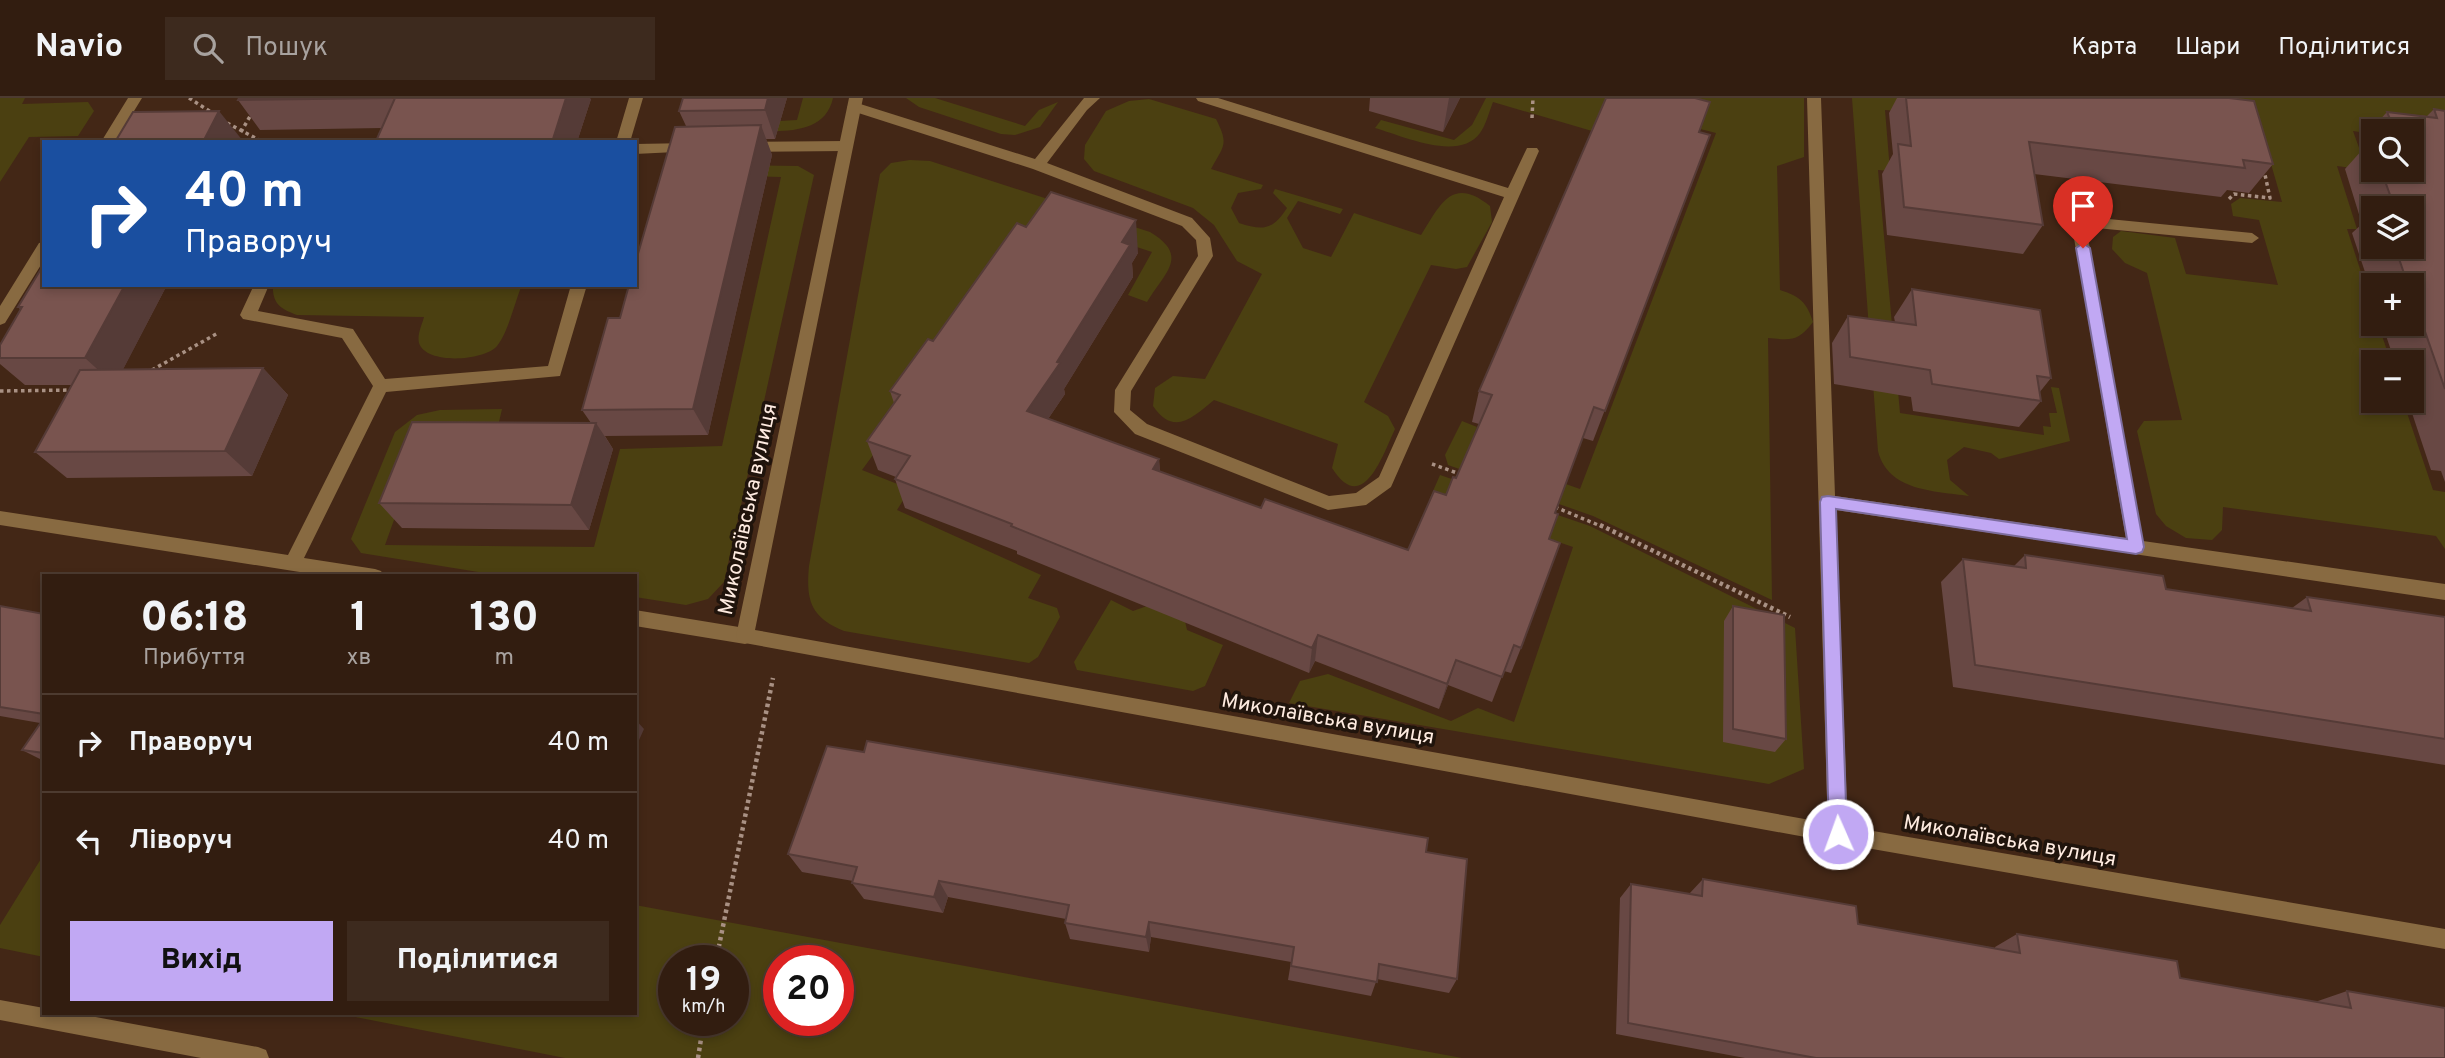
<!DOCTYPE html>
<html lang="uk">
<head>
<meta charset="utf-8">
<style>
  body { margin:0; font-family:Overpass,sans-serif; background:#3d2a1e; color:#f1f3f6; height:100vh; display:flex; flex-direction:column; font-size:26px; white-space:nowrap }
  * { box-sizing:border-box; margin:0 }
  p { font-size:23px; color:#a8a29f }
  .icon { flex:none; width:38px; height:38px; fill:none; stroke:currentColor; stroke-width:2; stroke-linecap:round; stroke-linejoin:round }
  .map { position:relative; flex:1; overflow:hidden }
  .details { position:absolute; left:42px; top:476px; width:595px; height:441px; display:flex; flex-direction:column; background:#321d10; border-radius:0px; box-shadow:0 4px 10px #0003,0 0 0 2px #4d3b30 }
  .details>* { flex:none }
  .guide { position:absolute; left:42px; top:42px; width:595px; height:147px; border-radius:0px; box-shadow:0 4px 10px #0003,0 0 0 2px #4d3b30; background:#1a4fa0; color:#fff; overflow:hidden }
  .buttons { position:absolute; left:2361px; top:21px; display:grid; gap:14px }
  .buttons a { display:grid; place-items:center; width:63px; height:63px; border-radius:0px; background:#321d10; box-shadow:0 4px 10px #0003,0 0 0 2px #4d3b30; font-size:35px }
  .speed { position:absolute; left:658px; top:847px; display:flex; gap:14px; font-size:35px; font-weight:700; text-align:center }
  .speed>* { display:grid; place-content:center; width:91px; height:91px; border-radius:50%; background:#321d10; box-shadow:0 4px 10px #0003,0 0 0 2px #4d3b30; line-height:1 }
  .speed small { font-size:18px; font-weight:400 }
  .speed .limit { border:10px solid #d22; background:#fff; color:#111 }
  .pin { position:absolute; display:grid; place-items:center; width:60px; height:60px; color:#fff; margin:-72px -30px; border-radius:50% 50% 50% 0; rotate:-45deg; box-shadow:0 0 7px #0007 }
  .pin .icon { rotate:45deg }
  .me { position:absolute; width:77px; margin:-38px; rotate:358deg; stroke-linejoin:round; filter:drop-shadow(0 0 5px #0008) }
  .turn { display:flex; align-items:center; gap:24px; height:147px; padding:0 28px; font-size:32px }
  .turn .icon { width:91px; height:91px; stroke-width:2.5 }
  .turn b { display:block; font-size:49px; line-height:60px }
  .eta { display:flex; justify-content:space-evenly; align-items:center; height:119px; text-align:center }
  .eta b { font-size:42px; font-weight:800; line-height:49px }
  .primary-button { display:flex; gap:14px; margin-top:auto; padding:14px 28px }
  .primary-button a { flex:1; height:80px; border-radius:0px; background:#c1a8f3; color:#111; font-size:28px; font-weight:800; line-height:80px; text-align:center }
  .primary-button a+a { background:#3d2a1e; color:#f1f3f6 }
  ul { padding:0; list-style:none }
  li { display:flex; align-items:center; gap:21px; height:98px; padding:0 28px; border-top:2px solid #4d3b30 }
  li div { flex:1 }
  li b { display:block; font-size:26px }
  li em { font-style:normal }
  header { display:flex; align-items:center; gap:42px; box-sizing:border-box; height:98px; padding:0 35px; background:#321d10; border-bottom:2px solid #4d3b30 }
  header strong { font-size:33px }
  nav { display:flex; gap:38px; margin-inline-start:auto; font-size:24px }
  .search { width:490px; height:63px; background:#3d2a1e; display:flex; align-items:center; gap:18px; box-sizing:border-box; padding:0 24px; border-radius:0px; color:#a8a29f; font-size:26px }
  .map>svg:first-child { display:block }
</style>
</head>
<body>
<header>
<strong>Navio</strong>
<div class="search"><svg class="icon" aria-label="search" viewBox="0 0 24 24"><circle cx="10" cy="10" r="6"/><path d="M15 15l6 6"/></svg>Пошук</div>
<nav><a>Карта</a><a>Шари</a><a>Поділитися</a></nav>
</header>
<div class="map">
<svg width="2445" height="960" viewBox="0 0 2445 960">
  <rect width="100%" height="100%" fill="#432716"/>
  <!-- green -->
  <path fill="#4b4011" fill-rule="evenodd" d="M0,0h25l-3,6 66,-2 6,9 -16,25 -49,1 -29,45z
    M803,0h30c-9,42 -63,32 -96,32l4,-7 56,-3z
    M906,0h29l90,28 14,-16 19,-8 -18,25 -25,8 -14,-1 -82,-27z
    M1486,0h318v59l-27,9 3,124c19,6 27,12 33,32 -15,20 -22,18 -45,16l4,262 -179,-84 -145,-51 -3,-10 17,-34 15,6 -9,23 112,39 136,-356 -102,-26 -18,16 -4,8 -99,-29c-4,10 -7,23 -13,31 -21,29 -77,3 -105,-5l6,-8 73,20 18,-15z
    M1852,0h55l2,14 -24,-2 5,61 -12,-1 22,243 144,22 -1,-9 8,1 -2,-14h8l-6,-26 8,1 11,53 -71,18 -8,-6 -27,-6 -17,13 3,20 19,16c-35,-5 -81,-5 -91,-45z
    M2067,0h378v45l-33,-12h-39v3l-20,-3 14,39 -30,-4 20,63h-10l26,80v15h5l13,38h-18v39h30l30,89 12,2v57l-9,-13 -213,-29 -1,23 -10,10 -26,-2 -20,-12 -10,-12 -19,-83 7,-10 38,-1 -35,-147 -22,-10 -13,-14 1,-12 8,-6 54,7 11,36 92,11 -19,-65 -26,-4 -2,-12 9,-6 42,4 -13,-45z
    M1149,1l67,20c13,26 8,26 -5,50l52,16 -2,4 -23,4 -7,15 8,15c24,8 34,7 48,-15l-14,-15 2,-4 68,20 -3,5 -42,-13 -11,17 16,30 28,9 23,-44 67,22c19,-30 31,-60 69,-29l2,16 -25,45 -11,2 -25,-4 -67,137 24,14 7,13c-12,25 -32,88 -63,39l6,-24 -124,-44c-21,17 -40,37 -61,6l2,-18 18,-12 32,3 57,-105 -25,-13 -23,-36 -21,-17 -99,-37 -10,-12 1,-14 21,-34 23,-10z
    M910,62l20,1 220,71c40,24 15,40 -3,70l-19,-7 24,-43 -98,-32 -33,33 -159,217 48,19 -13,21 144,65 -13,23 29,10 3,9 -22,40 -9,6 -185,-32c-34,-14 -38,-31 -35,-65l71,-392 11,-11z
    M705,67l93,1 16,9 -90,407 -16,17 -22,6 -51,-8v-21h-132l-142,-23 -10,-14 44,-107 22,-17 23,-5 62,-1 -6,26 -73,4 -38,106 209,2 26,-98 102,-3 59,-269 -78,-2z
    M273,187h249c-7,16 -14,48 -25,61 -13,15 -71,19 -78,-3 -2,-9 3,-18 5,-26l-127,-2c-16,-6 -25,-11 -24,-30z
    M1440,377l150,51 205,102 9,141 -35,15 -480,-81 11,-22 28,-7 123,47 27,-13 36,14 59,-175 -143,-49z
    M1111,502l22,11 14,-5 38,15 2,9 36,15 -18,41 -12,5 -116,-21 -3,-8z
    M44,756v103l-44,-9v-23z
    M635,807l827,153h-897l-230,-45h300zM674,863h59v59h-59zM779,863h59v59h-59z"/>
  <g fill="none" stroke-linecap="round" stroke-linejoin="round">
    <!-- path-far1 -->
    <path stroke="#a99184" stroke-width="3.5" stroke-dasharray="3.5 3.5" stroke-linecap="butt" d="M189,0l25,16
      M1532,20l1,-20
      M227,25l36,19
      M241,34l12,-21
      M2229,101l5,-5 36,4 -6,-28
      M152,272l66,-37
      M0,293l75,-1
      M1432,366l28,10
      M1555,409l48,20"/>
    <!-- path -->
    <path stroke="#a99184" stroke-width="4.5" stroke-dasharray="3.5 3.5" stroke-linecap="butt" d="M1600,427l190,92
      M716,863l57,-283
      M698,960l6,-38"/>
    <!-- lane -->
    <path fill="#886a41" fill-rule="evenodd" d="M128,0h14l-27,44h-14z
      M629,0h14l-13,44h-14z
      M1084,0h16l-13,12 -40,53 145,55 18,20 3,18 -82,135 -1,19 17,14 182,72 27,-3 23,-16 125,-280 -306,-96 -2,-3h22l290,90 19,-40h10l2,3 -148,336 -25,18 -38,5 -193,-76 -21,-22 1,-22 83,-134 -2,-16 -14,-14 -149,-57 -184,-59 -2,-3 7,-5 181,57z
      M1807,0h14l14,398 291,42 -55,-317 7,-5 174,17 7,5 -7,5 -166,-16 57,314 302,43v16l-609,-90 12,324 -3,7 -7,2 -7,-2 -3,-7z
      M845,43l7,5 -7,5 -98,1 -7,-5 7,-5z
      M691,45l5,2v6l-61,3v-10z
      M44,144v18l-39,63 -5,2v-19l39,-63z
      M254,187h15l-11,26 95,18 32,50 163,-13 23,-81h16l-27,91 -174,16 -82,166 71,11 6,2 3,5h-59l-325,-51v-14l288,44 85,-169 -31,-48 -99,-19 -3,-4z
      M635,512l110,18 6,2 3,6 -3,6 -6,2 -110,-18z
      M0,902l44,8v5h30l184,34 8,3 3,8h-68l-201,-38z"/>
    <!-- street -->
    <path fill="#886a41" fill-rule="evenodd" d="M849,0h14l-108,532 1083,195 607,104v20l-607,-106 -1099,-201 -3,-6z"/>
  </g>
  <!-- wall -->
  <path fill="#684844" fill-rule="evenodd" d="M239,0l352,1 -14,43h-201l6,-14 -122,2 -22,-30z
    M683,0h104l-12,41h-9l6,16 -64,280 -103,1 8,13 -24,81 -187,-2 -23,-25 212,-80 -9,-13 38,-92 66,-192 -7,-15z
    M1370,0h90l-17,34 -74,-21z
    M1897,0h332l44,66 -24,29 -22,-3 -6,7 -187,-23 9,51 -20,29 -136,-19 -5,-61 11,-20 -4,-41z
    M2434,11l11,2v371l-4,-11 -10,-1 -23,-69h4v-39h-17l-13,-38h30v-39h-39v11l-21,-63 10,-9 -17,-55 18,-20 -3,-8 27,-29 40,4zM2373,33h39v39h-39zM2373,110h39v39h-39z
    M1699,34l11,3 -117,306 -10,-3 -28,75 -6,26 -28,109 -10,25 -7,-2 -12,31 -44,-17 -9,24 -124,-48 -6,12 -292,-119v-3l-112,-43 -10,-29 1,-2 -18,-7 -11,-29 27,-38 -4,-12 43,-50 93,-114 112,26 -6,10 1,14 -69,112 1,5 -17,25 111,40 1,13 101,36 147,42 38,-55 10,-17 23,-54 -7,-2 7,-31z
    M44,187h123l-44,84 140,-1 25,27 -36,81 -185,2 -32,-26 37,-67h-47l-25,-21v-19l21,-35 -3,-3z
    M1912,191l139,89 -12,15 2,8 -22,26 -106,-16 -2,-14 -77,-13 -2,-41 16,-27 47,6 -1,-5z
    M2025,457l141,34 126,19 15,-11 138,20v148l-492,-78 -12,-105 22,-23 51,7z
    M0,508l44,8v147l-22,-11 18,-27 -40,-7z
    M1733,508l53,133 -11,13 -52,-10 1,-121z
    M1426,754l31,127 -8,14 -72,-14 -6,17 -83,-16 3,-18 -140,-25 -2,15 -79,-13 -5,-16 1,-4 -118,-22 -5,16 -79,-14 -12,-16 1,-2 -51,-9 -14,-18z
    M1703,781l155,45 137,24v-1l22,-13 163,44 135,24 32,-11 98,67h-700l-129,-24 4,-136 11,-14 58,10z"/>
  <!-- shaded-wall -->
  <path fill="#553b37" d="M566,0h24l1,1 -14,43h-23l-1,-3z
    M768,0h19l-12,41 -10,-29z
    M1449,0h11l-17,34z
    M219,13l24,30 -1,1h-39z
    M761,27l11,30 -64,280 -15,-26z
    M1136,122l2,33 -6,10 1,14 -69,112 1,5 -32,47 -6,-30 30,-49 65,-120z
    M125,187h42l-52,100 -30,-27z
    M263,270l25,27 -36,81 -27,-25z
    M596,325l17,26 -24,81 -18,-25z
    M1159,361l2,29 -8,-19z
    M1318,537l-3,26 -6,12 3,-25z
    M1456,562l-8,25 -9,24 8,-25z
    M635,621l9,10 -9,20z
    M939,783l9,16 -5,16 -9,-16z
    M1149,824l2,15 -2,15 -3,-15z"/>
  <!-- building -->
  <path fill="#79544f" stroke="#553b37" stroke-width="2" d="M239,0h153l-154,2z
    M395,0h171l-13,41 -177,2z
    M683,0h85l-3,12 -86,1z
    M1606,0h89l15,4 -11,30 11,3 -105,276 -11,-4 -39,106 3,1 -9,25 11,4 -39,105 -7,-3 -12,32 -46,-17 -9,24 -129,-49 -6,13 -301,-122 1,-2 -117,-45 15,-23 -43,-15 33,-46 -10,-4 38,-52 5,2 84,-118 9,4 25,-35 85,28 -14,22 8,3 -73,117 3,1 -33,48 132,48 -6,10 108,39 4,-9 143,51 26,-59 12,4 7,-18 3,1 36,-83 -13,-4z
    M1906,0h323l25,3 19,63 -30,-4 2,8 -216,-26 14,83 -139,-18 -6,-63 13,2z
    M2434,11l11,2v278l-33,-95v-9h-4l-13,-38h17v-39h-31l-1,-3 14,1 -13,-36h31v-39h-17l-8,-19 50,6z
    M219,13l-16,31h-88l18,-30z
    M761,27l-68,284 -111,1 26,-92h12l9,-33h6v-21l40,-137z
    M44,166v21h81l-40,73h-85v-13l22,-38h-4z
    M1912,191l128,21 11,68 -14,-2 4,25 -109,-17 -2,-14 -80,-13 -2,-41 68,9z
    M263,270l-38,83 -190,1 45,-82z
    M412,324l184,1 -25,82 -192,-2z
    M2025,457l138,21 3,13 145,22 -4,-14 138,20v122l-470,-74 -12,-106 63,9z
    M0,508l44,8v100l-44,-7z
    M1733,508l51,9 2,124 -53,-10z
    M44,620v35l-22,-3z
    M867,643l561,97 -2,14 41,7 -10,120 -78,-15 -2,18 -86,-16 3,-19 -145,-25 -3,15 -81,-14 4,-18 -130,-24 -5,16 -82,-14 5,-16 -69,-13 39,-108 37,6z
    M1703,781l153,27 2,18 162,29 -3,-19 160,27 3,17 171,30 -4,-17 98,17v50h-629l-188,-35 3,-139 71,12z"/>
  <!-- route -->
  <path fill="#c1a8f3" stroke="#7d6d9e" stroke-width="2" d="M2083,145l7,5 54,299 -2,5 -6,2 -300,-45 11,325 -3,6 -6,2 -6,-2 -3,-6 -9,-332 2,-5 6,-1 299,43 -51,-291z"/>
  <g text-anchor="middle" stroke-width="7" stroke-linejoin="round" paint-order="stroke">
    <!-- street labels -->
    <g font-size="21" fill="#feebe0" stroke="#20140c">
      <text transform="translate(747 411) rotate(-78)" y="7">Миколаївська вулиця</text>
      <text transform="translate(1328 620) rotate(10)" y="7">Миколаївська вулиця</text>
      <text transform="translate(2010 742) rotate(10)" y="7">Миколаївська вулиця</text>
    </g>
  </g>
</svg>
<div class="buttons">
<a><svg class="icon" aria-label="search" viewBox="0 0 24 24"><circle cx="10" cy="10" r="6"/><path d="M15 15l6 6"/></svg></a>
<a><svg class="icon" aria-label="layers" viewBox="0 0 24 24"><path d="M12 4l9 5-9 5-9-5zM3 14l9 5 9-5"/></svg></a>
<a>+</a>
<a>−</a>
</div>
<div class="speed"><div>19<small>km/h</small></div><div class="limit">20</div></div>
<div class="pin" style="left:2083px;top:150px;background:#d93025"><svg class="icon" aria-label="arrive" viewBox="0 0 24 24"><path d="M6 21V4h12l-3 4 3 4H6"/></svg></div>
<svg class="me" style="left:1838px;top:736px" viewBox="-20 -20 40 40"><circle r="17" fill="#c1a8f3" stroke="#fff" stroke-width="3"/><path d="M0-11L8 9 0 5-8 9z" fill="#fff"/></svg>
<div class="guide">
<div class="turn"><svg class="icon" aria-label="right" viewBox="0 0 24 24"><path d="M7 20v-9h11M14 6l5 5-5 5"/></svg><div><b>40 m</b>Праворуч</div></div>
</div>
<section class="details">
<div class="eta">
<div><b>06:18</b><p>Прибуття</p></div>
<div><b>1</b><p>хв</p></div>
<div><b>130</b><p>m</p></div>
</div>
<ul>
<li><svg class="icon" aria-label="right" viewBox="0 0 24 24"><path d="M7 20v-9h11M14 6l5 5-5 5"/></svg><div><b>Праворуч</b></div><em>40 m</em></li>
<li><svg class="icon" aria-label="left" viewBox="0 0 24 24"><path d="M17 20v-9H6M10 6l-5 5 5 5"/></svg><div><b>Ліворуч</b></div><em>40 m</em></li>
</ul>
<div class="primary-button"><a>Вихід</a><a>Поділитися</a></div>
</section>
</div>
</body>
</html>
